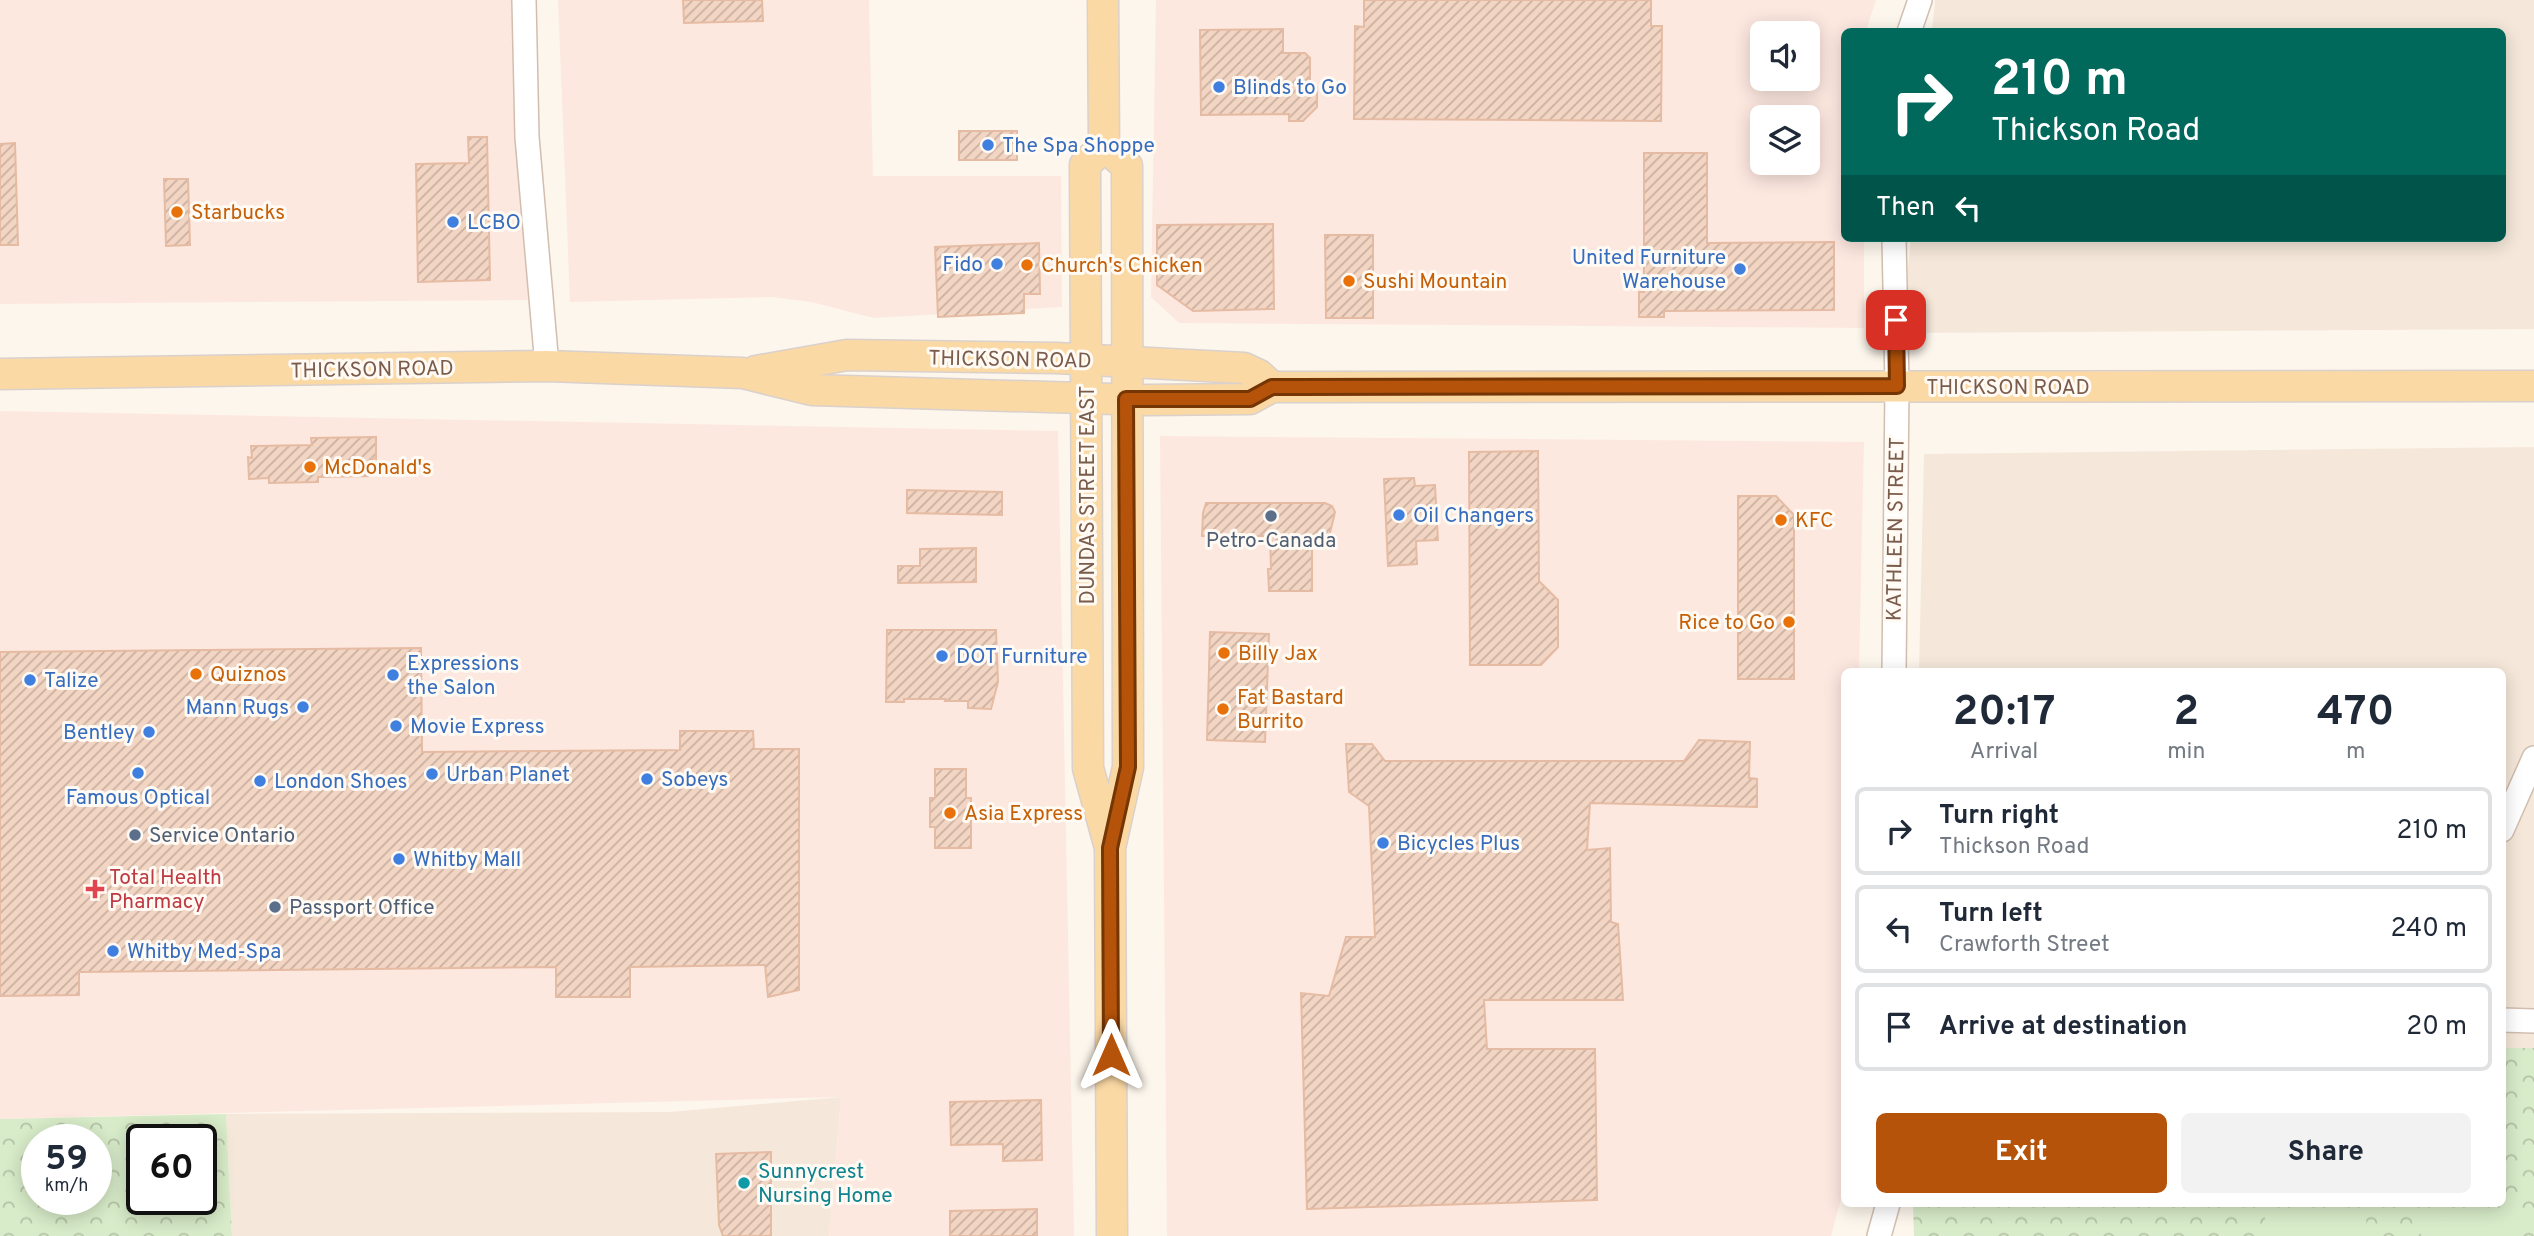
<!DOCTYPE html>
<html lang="en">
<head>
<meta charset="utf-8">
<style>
  body { margin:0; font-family:Overpass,sans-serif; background:#f2f2f3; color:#1f2937; height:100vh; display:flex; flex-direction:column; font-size:26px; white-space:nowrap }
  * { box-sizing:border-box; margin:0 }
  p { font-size:23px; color:#747a83 }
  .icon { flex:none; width:38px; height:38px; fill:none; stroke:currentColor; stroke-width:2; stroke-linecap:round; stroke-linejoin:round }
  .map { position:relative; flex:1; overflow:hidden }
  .details { position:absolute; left:1841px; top:668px; width:665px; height:539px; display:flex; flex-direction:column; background:#fff; border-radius:10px; box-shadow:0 4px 18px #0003 }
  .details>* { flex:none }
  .hud { position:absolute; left:1841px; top:28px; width:665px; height:214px; border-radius:10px; box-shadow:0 4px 18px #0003; background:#00695c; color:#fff; overflow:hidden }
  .buttons { position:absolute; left:1750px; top:21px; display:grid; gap:14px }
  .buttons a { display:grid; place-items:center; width:70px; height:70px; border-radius:10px; background:#fff; box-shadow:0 4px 18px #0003; font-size:35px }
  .speed { position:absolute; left:21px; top:1124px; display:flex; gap:14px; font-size:35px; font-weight:700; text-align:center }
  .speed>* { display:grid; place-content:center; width:91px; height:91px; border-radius:50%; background:#fff; box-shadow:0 4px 18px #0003; line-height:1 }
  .speed small { font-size:18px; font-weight:400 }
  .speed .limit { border:4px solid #111; border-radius:10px; background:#fff; color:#111 }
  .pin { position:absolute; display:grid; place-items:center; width:60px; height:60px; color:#fff; margin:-30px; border-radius:14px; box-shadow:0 4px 10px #0006 }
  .me { position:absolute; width:77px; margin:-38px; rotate:0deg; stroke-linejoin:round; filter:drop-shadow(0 0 5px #0008) }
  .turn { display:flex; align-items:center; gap:24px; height:147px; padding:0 35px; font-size:32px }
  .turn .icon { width:91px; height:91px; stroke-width:2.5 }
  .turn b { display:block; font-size:49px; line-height:60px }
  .then { display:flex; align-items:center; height:66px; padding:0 35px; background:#0003; gap:14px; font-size:26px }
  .eta { display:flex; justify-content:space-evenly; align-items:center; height:119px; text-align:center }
  .eta b { font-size:42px; font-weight:700; line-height:49px }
  .action { display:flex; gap:14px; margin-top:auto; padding:14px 35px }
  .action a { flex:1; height:80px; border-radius:10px; background:#b45309; color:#fff; font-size:28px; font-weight:700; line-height:80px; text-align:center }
  .action a+a { background:#f2f2f3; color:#1f2937 }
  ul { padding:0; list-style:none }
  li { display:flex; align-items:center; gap:21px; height:88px; margin:0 14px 10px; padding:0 21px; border:4px solid #e0e1e3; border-radius:10px }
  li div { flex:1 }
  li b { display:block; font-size:26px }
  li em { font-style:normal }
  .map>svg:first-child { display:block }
</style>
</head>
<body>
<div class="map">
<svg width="2534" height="1236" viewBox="0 0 2534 1236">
  <defs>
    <pattern id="park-crowns" width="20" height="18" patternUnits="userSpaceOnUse" patternTransform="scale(1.75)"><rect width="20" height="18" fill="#d8ecc9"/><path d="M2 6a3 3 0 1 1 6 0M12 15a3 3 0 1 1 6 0" fill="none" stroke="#b4c2a5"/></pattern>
    <pattern id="building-hatch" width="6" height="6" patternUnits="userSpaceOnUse" patternTransform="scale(1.75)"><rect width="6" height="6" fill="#f3d5c3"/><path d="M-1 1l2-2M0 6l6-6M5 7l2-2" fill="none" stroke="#cab0a1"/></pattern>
  </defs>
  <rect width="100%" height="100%" fill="#fdf6ec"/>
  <!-- residential -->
  <path fill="#f5e8da" d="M1935,0h599v329l-633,4 10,-95h591v-206l-570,-1z
    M2534,447v601h-31l-1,-376h-583l5,-218z
    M841,1097l-12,139h-597l-6,-122 444,-2z"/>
  <!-- commercial -->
  <path fill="#fde8e0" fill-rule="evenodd" d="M0,0h516l12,300 -528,4z
    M558,0h311l4,176h188l1,131 -188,11 -63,-16 -39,-5 -202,5z
    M1156,0h720l-10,31 -22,1v206h20v90l-685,-5 -28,-26zM1762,33h46v46h-46zM1762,117h46v46h-46z
    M0,411l1058,20 16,805h-245l12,-139 -841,22z
    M1160,436l704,6 -5,230h-15v516l-13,48h-664z"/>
  <!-- park -->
  <path fill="url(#park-crowns)" fill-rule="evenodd" d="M2503,1048h31v188h-620l-1,-32h589z
    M226,1114l6,122h-232v-117zM37,1139h59v60h-59zM142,1139h59v60h-59z"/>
  <!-- pitch -->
  <path fill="#d8ecc9" d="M2366,1214l1,22h-102v-20z
    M2523,1215v21h-102v-19z"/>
  <!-- building -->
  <path fill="url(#building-hatch)" stroke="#e6bba3" stroke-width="2" d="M683,0h79l1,21 -79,2z
    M1364,0h287v26h11l-1,95 -307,-2 1,-93 9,1z
    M1283,29v24h22l5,5v29h7v20l-14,14h-14v-7l-88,1 -1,-85z
    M959,131h58v29h-58z
    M468,137h19l3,143 -72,2 -2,-118 53,-1z
    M15,143l3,102h-18v-101z
    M1644,153h63v90l127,-1v68l-170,1v6h-25v-25h5z
    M164,179h24l2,66 -24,1z
    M1273,224l1,85 -81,2 -36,-26v-60z
    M1325,235h48v83h-47z
    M1039,243l1,51h-16v19l-86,4 -3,-70z
    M376,437v22l-4,-1v18l-54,1v5l-49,1v-5l-20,1 -1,-22 4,1 -1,-12 61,-1 -1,-7z
    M1538,451l1,130 19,19v47l-17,18h-71l-1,-213z
    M1414,478l1,8 20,-1 3,55 -22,1 1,23 -29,2 -4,-87z
    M907,490l95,2v23l-95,-2z
    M1738,496h38l18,19v164h-56z
    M1206,503h119l7,3 3,6 -5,21 -4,4h-14v54h-43l-1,-22h3l-1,-33h-68l1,-23z
    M976,548v34l-78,1v-17h22v-17z
    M887,630h109l2,52 -7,27 -23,-1v-7h-23l1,-2h-42v3h-18z
    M1210,632l59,2 -4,108 -58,-2z
    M421,648l1,104 258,-2v-19h73l1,18h45v241l-31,7 -3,-32 -135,2v30h-74v-30l-477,5v23l-79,1v-344z
    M1699,740l51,2 -1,36 8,1v28l-167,-4 -3,47 23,-2 1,74 7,2 5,76h-139l3,49h108l2,151 -290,9 -6,-216 28,3 17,-59h29l-6,-131 -20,-14 -3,-48h26l13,17h299z
    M935,769h31v29h5v50h-36v-21h-5v-29h5z
    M1041,1100l1,60 -39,1v-17l-52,1 -1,-43z
    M771,1152v84h-48l-4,-11 -3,-71z
    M1037,1209v27h-87v-25z"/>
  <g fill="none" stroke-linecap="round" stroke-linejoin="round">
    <!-- minor casing -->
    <g stroke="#d1beb0" stroke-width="26">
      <path id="minor" d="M524,0l3,137 20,229
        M1909,32l11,-32
        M1894,672l3,-286 -3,-148
        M2502,830l32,-72
        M2502,1020l32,1
        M1879,1236l9,-32"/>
    </g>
    <!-- major casing -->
    <g stroke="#dad1cd" stroke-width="33">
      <path id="major" d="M1103,0l1,146 -19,19 3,603 21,76
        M1104,146l23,20 1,601 -18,81 2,388
        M756,371l91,-16 209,3 188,10 15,7 13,12
        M0,374l547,-8 196,7 69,17 335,10 103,-1 22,-12h24l1238,-1"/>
    </g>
    <!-- minor -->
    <use href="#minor" stroke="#fff" stroke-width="23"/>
    <!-- major -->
    <use href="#major" stroke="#fbd9a5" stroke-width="30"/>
  </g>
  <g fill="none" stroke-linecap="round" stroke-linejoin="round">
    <!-- route casing -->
    <g stroke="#753606" stroke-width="18">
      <path id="route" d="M1111,1055l-1,-207 18,-81 -2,-368h124l22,-12h24l601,-1 -1,-66"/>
    </g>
    <!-- route -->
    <use href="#route" stroke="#b45309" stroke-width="12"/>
  </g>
  <!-- markers -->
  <g fill="#3f7fe0" stroke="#fffaf3" stroke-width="2.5">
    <circle cx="1219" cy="87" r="7"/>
    <circle cx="988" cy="145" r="7"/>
    <circle cx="453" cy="222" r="7"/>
    <circle cx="997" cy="264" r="7"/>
    <circle cx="1740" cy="269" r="7"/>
    <circle cx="1399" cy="515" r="7"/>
    <circle cx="942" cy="656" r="7"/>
    <circle cx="393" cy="675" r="7"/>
    <circle cx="30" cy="680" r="7"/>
    <circle cx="303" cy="707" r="7"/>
    <circle cx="396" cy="726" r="7"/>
    <circle cx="149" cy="732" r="7"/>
    <circle cx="138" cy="773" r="7"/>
    <circle cx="432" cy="774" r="7"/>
    <circle cx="647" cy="779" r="7"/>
    <circle cx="260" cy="781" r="7"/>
    <circle cx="1383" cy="843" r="7"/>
    <circle cx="399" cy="859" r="7"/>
    <circle cx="113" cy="951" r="7"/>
  </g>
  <g fill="#e8710a" stroke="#fffaf3" stroke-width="2.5">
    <circle cx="177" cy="212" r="7"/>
    <circle cx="1027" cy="265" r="7"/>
    <circle cx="1349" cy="281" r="7"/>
    <circle cx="310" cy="467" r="7"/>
    <circle cx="1781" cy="520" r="7"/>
    <circle cx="1789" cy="622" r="7"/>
    <circle cx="1224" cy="653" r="7"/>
    <circle cx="196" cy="674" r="7"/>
    <circle cx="1223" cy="709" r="7"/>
    <circle cx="950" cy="813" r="7"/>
  </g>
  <g fill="#5c6f8a" stroke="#fffaf3" stroke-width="2.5">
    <circle cx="1271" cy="516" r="7"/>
    <circle cx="135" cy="835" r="7"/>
    <circle cx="275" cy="907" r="7"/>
  </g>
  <path fill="#e0444e" stroke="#fffaf3" stroke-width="2.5" d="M91.5 878.5h7v7h7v7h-7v7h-7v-7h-7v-7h7z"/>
  <circle fill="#0f9aa8" stroke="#fffaf3" stroke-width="2.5" cx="744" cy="1183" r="7"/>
  <g text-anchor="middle" stroke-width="6" stroke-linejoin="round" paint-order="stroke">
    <!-- shop labels -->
    <g font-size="21" fill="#366cbe" stroke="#fffaf3" text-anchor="start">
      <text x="1233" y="94">Blinds to Go</text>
      <text x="1002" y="152">The Spa Shoppe</text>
      <text x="467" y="229">LCBO</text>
      <text x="1726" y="264" text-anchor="end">United Furniture<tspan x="1726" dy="24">Warehouse</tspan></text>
      <text x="983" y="271" text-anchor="end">Fido</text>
      <text x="1413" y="522">Oil Changers</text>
      <text x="956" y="663">DOT Furniture</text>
      <text x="407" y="670">Expressions<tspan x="407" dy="24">the Salon</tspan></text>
      <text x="44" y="687">Talize</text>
      <text x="289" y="714" text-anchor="end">Mann Rugs</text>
      <text x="410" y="733">Movie Express</text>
      <text x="135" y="739" text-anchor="end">Bentley</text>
      <text x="446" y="781">Urban Planet</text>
      <text x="661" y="786">Sobeys</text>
      <text x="274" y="788">London Shoes</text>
      <text x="138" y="804" text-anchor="middle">Famous Optical</text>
      <text x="1397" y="850">Bicycles Plus</text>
      <text x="413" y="866">Whitby Mall</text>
      <text x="127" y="958">Whitby Med-Spa</text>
    </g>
    <!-- food labels -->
    <g font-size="21" fill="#c56008" stroke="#fffaf3" text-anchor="start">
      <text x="191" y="219">Starbucks</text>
      <text x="1041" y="272">Church's Chicken</text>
      <text x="1363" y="288">Sushi Mountain</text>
      <text x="324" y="474">McDonald's</text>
      <text x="1795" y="527">KFC</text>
      <text x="1775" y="629" text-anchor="end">Rice to Go</text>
      <text x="1238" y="660">Billy Jax</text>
      <text x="210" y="681">Quiznos</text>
      <text x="1237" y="704">Fat Bastard<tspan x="1237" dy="24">Burrito</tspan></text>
      <text x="964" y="820">Asia Express</text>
    </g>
    <!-- street labels -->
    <g font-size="21" fill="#7a5c4d" stroke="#fffaf3">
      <text transform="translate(1010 359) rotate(1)" y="7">THICKSON ROAD</text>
      <text transform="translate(372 369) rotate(-1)" y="7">THICKSON ROAD</text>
      <text x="2008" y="394">THICKSON ROAD</text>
      <text transform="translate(1087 495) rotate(-90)" y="7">DUNDAS STREET EAST</text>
      <text transform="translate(1895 529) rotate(-89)" y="7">KATHLEEN STREET</text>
    </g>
    <!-- service labels -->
    <g font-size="21" fill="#4e5e75" stroke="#fffaf3" text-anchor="start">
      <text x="1271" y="547" text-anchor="middle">Petro-Canada</text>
      <text x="149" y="842">Service Ontario</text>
      <text x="289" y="914">Passport Office</text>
    </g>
    <!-- health labels -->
    <g font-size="21" fill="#be3a42" stroke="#fffaf3" text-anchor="start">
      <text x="109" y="884">Total Health<tspan x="109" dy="24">Pharmacy</tspan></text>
    </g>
    <!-- culture labels -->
    <g font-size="21" fill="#0d838f" stroke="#fffaf3" text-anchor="start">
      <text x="758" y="1178">Sunnycrest<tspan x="758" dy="24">Nursing Home</tspan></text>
    </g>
  </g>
</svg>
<div class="buttons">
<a><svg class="icon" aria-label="sound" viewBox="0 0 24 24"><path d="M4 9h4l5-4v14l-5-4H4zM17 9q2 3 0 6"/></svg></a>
<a><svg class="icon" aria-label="layers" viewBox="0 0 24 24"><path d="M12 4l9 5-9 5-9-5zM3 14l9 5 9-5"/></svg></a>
</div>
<div class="speed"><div>59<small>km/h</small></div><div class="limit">60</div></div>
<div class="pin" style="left:1896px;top:320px;background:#d93025"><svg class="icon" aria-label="arrive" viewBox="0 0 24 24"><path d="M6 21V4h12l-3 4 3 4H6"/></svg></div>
<svg class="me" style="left:1111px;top:1055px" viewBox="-20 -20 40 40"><path d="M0-17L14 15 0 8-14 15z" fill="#b45309" stroke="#fff" stroke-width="4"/></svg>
<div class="hud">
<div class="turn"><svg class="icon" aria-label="right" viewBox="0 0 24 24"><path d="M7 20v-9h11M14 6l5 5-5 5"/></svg><div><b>210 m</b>Thickson Road</div></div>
<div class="then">Then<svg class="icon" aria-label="left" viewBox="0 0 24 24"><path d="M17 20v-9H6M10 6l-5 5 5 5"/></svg></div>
</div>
<section class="details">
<div class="eta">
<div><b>20:17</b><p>Arrival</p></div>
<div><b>2</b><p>min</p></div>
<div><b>470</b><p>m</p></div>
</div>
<ul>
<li><svg class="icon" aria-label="right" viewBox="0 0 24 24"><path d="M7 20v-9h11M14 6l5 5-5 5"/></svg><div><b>Turn right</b><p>Thickson Road</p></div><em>210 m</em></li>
<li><svg class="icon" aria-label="left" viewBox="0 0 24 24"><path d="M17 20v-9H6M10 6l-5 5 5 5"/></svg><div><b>Turn left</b><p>Crawforth Street</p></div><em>240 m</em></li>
<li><svg class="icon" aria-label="arrive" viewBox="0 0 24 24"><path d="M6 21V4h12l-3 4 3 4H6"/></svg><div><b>Arrive at destination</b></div><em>20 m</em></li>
</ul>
<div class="action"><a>Exit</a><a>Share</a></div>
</section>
</div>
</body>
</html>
